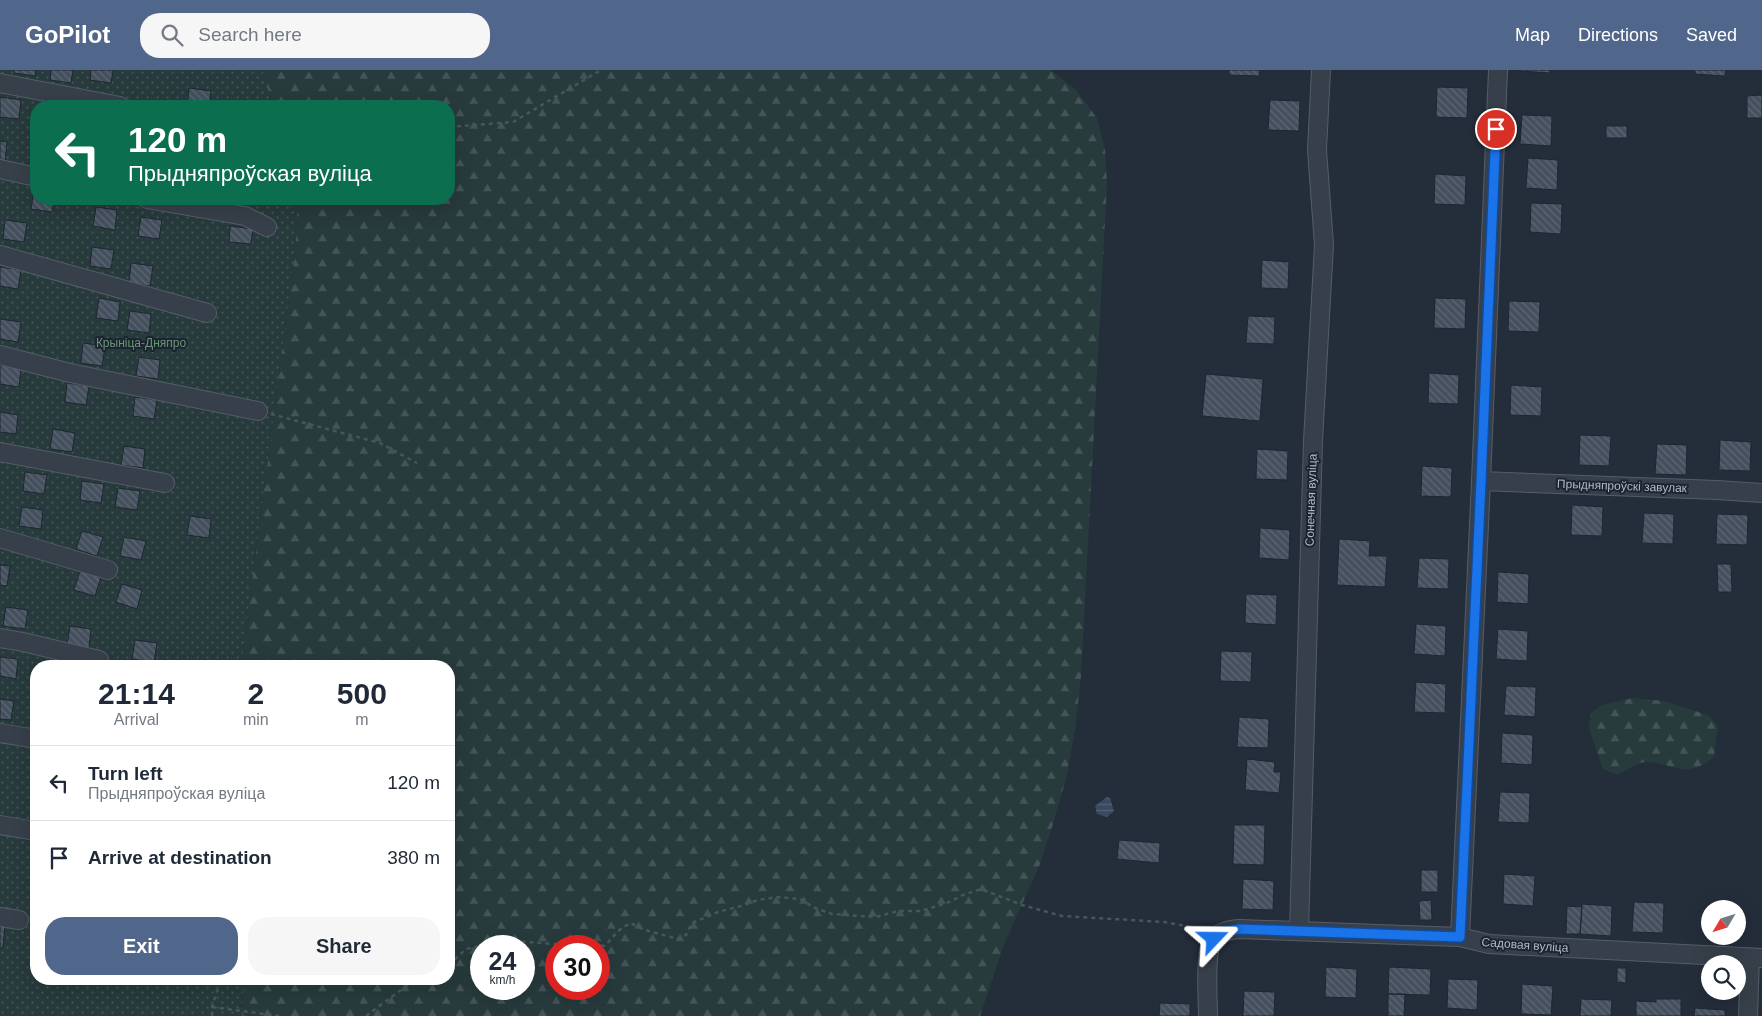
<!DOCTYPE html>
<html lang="en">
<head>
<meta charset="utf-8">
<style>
  body { margin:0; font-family:Arial,sans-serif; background:#f6f6f7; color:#1f2937; height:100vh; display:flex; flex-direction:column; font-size:19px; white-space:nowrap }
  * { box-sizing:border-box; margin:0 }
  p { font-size:16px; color:#747a83 }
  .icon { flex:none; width:28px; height:28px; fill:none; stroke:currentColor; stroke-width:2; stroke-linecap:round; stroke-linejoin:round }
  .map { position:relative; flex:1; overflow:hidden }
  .details { position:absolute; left:30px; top:590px; width:425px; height:325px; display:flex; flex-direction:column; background:#fff; border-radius:20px; box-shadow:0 5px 20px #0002 }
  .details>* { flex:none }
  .hud { position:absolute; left:30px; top:30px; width:425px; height:105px; border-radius:20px; box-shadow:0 5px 20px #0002; background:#0b6e4f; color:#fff; overflow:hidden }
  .needle { width:32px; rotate:232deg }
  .tools { position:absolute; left:1701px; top:830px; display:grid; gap:10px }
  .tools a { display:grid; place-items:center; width:45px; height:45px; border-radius:50%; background:#fff; box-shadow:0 5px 20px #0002; font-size:25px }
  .speed { position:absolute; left:470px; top:865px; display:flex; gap:10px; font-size:25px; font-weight:700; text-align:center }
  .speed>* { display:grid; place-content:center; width:65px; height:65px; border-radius:50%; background:#fff; box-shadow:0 5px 20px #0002; line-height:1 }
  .speed small { font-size:12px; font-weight:400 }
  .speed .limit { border:8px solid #d22; background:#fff; color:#111 }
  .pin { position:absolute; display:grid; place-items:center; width:42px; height:42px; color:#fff; margin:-21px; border:2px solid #fff; border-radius:50%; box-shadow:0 1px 5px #0007 }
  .me { position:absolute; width:55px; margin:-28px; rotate:67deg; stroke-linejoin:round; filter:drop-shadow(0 0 4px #0008) }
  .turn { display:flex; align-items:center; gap:18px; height:105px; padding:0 15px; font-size:22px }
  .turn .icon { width:65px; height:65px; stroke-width:2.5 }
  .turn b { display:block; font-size:35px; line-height:42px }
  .eta { display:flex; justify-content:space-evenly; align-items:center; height:85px; text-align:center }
  .eta b { font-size:30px; font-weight:600; line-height:35px }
  .button { display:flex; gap:10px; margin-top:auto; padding:10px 15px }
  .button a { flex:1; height:58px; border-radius:20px; background:#50668b; color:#fff; font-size:20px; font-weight:600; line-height:58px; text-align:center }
  .button a+a { background:#f6f6f7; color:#1f2937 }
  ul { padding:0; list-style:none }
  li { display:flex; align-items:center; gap:15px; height:75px; padding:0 15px; border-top:1px solid #e0e1e3 }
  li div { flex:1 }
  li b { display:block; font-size:19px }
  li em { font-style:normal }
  header { display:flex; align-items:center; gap:30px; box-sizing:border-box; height:70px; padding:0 25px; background:#50668b; color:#fff }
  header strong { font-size:24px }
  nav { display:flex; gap:28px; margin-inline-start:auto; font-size:18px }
  .search { width:350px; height:45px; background:#f6f6f7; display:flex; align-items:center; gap:12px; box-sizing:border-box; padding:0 18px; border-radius:20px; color:#747a83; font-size:19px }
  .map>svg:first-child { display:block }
</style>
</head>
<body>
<header>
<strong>GoPilot</strong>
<div class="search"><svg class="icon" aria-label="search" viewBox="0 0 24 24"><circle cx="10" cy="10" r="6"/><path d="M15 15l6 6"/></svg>Search here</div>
<nav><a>Map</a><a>Directions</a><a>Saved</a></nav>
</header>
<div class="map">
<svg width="1762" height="946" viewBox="0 0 1762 946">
  <defs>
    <pattern id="forest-firs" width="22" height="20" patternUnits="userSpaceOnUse" patternTransform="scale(1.25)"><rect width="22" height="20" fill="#273a3c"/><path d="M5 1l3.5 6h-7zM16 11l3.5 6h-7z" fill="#445457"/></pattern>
    <pattern id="garden-dots" width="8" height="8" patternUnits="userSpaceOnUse" patternTransform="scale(1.25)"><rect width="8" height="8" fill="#273a3c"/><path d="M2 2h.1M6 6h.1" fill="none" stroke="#445457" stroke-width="1.8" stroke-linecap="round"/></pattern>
    <pattern id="water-rules" width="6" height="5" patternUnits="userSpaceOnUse" patternTransform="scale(1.25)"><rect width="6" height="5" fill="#3a4a62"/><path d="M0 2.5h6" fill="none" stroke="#546277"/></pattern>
    <pattern id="building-back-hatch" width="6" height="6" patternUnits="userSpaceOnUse" patternTransform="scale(1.25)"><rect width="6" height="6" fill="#45505e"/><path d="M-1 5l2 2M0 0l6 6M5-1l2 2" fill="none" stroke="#5d6774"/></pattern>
  </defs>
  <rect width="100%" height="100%" fill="#242d3a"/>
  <!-- forest -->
  <path fill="url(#forest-firs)" fill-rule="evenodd" d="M262,0h789l25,20 21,28 8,31 2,35 -26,493 -6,53 -9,49 -13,45 -13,40 -37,83 -23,69h-738l1,-37h206v-313h-208l54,-415 2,-36 -2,-16h154v-93h-176zM481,876h43v43h-43zM556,876h43v43h-43z
    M1633,628l31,3 44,14 10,11 -4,31c-30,24 -37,6 -68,5 -8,0 -21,9 -28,13l-15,-6 -14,-40 2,-16 11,-8z"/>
  <!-- garden -->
  <path fill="url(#garden-dots)" d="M0,0h262l11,36h-237v93h259l2,16 -2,36 -54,415h-205v313h207l-1,37h-242z"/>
  <!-- water -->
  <path fill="url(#water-rules)" d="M1107,727l3,1 4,13 -7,6 -10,-3 -2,-8z"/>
  <!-- building -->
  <path fill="url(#building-back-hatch)" stroke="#1e2631" d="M14,0h22l-1,6 -21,-3z
    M51,0h22l-2,13 -21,-3z
    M91,0h22l-2,13 -21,-3z
    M1229,0h31l-1,6 -30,-1z
    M1520,0h30v3l-30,-2z
    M1695,0h31l-1,6 -30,-2z
    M1437,17l31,1 -1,30 -31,-1z
    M189,18l22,3 -2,15h-22z
    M1762,25v23h-15v-22z
    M0,27l21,3 -2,19 -19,-2z
    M1270,30l30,1 -1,30 -31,-1z
    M1522,45l30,1 -1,30 -31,-2z
    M1606,56h21v12h-21z
    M0,71l7,1 -2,19 -5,-1z
    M1528,88l30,2 -1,30 -31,-2z
    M1435,104l31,2 -1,29 -31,-1z
    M34,120h2v9h18l-2,13 -21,-3z
    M1531,133l31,1 -1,30 -31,-2z
    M96,137l21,3 -2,20 -22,-4z
    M141,147l21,3 -3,19 -21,-3z
    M5,150l22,3 -3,19 -21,-3z
    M230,156l23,3 -2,15 -22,-2z
    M92,177l22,3 -3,19 -21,-3z
    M1262,190l27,2 -1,27 -27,-1z
    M131,193l22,3 -3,20 -21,-3z
    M0,197l21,3 -3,19 -18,-3z
    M99,228l21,4 -2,19 -22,-3z
    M1435,228l31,1 -1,30 -31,-1z
    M1509,231l31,1 -1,30 -31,-1z
    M130,241l21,3 -2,19 -22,-3z
    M1248,246l27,1 -1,27 -28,-1z
    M0,249l21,3 -3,20 -18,-3z
    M83,273l22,3 -3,20 -21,-3z
    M139,287l21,3 -2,19 -22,-3z
    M0,295l21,3 -2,19 -19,-3z
    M1429,303l30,2 -1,29 -30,-1z
    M1206,304l57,5 -3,42 -58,-5z
    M67,313l22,3 -3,19 -21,-3z
    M1511,315l31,2 -1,29 -31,-1z
    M135,327l22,3 -3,19 -21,-3z
    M0,342l18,3 -2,19 -16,-2z
    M53,359l22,4 -3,19 -22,-3z
    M1580,365l31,1 -2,30 -30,-1z
    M1720,370l31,2 -1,29 -31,-1z
    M1657,374l30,1 -1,30 -31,-1z
    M124,376l21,3 -2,19 -22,-3z
    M1257,379l31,2 -1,29 -31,-1z
    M1422,396l30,2 -1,29 -30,-1z
    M25,402l22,3 -3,19 -21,-3z
    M82,411l22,3 -3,19 -21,-3z
    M118,418l22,3 -3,19 -22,-3z
    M1572,435l31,2 -1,29 -31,-1z
    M22,437l21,3 -2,19 -22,-3z
    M1644,443l30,1 -1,30 -31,-1z
    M1717,444l31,1 -1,30 -31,-1z
    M190,446l21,3 -2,19 -22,-3z
    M1260,458l30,2 -1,30 -30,-2z
    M82,461l21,6 -6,19 -21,-7z
    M124,467l22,4 -5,19 -21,-4z
    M1339,469l31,2 -1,15h18l-2,31 -48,-2z
    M1419,488l30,1 -1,30 -31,-1z
    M1717,494h14l1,28h-14z
    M0,495l10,1 -3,20 -7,-1z
    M80,501l21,6 -6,19 -21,-6z
    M1498,502l31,2 -1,30 -31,-2z
    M122,514l20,6 -5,19 -21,-7z
    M1246,524l31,1 -1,30 -31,-2z
    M6,537l22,3 -3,19 -22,-3z
    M1416,554l30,2 -1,30 -31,-2z
    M70,556l21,3 -2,19 -22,-3z
    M1498,559l30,2 -1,30 -31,-2z
    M135,570l22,3 -3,19 -22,-3z
    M1221,581l31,1 -1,30 -31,-1z
    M0,587l18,2 -2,20 -16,-3z
    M1416,612l30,2 -1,29 -31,-1z
    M1506,616l30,1 -1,30 -31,-2z
    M0,629l14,2 -3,19 -11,-1z
    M1239,647l30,2 -1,29 -31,-1z
    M1502,663l31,2 -1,30 -31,-2z
    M1247,689l28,3 -1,10h7l-2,21 -34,-3z
    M1500,722l30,1 -1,30 -31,-1z
    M1234,755h31l-1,40 -31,-1z
    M1119,770l41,3 -1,20 -42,-4z
    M1421,800h17v22h-17z
    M1504,804l31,2 -2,30 -30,-2z
    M1243,809l31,2 -1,29 -31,-1z
    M1431,830l1,20h-12l-1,-19z
    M1634,832l30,1 -1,30 -31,-1z
    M1582,834l30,2 -1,30 -31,-2z
    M1567,836l15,1 -2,27h-14z
    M0,853l5,1 -2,24h-3z
    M1326,897l31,2 -1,29 -31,-1z
    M1389,897l42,2 -1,26 -42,-1z
    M1617,898h9v15l-9,-1z
    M1448,909l30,1 -1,30 -30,-2z
    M1522,914l31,2 -2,29 -30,-1z
    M1244,921l31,1 -1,24h-31z
    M1388,924h17l-1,22h-16z
    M1581,929l31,1 -1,16h-31z
    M1656,929h25v17h-45v-15l20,1z
    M1160,933l30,1v12h-31z
    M1695,938l30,2v6h-31z"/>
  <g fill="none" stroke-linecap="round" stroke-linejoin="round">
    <!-- minor casing -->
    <g stroke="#555d68" stroke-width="20">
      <path id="minor" d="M0,13l120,23
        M0,99l36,8
        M147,129l98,17 22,11
        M0,185l207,58
        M0,285l70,18 188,38
        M0,382l165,31
        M1481,411l236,9 45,3
        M0,468l108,32
        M0,568l23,4 76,18
        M0,663l36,6
        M0,755l36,6
        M0,847l19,3
        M1299,861l14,-490 11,-196 -7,-95 4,-80
        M1460,867l21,-456 17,-411
        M1208,946c0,-17 -4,-66 6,-77 6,-8 16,-9 25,-10l221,8 29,7 273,14
        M1748,946l2,-58"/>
    </g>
    <!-- path -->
    <path stroke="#45575a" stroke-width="2.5" stroke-dasharray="4 4" stroke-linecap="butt" d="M449,57l64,-5 88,-52
      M271,344l109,29 37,20
      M482,876l28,-5 45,3 25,-2 25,4 13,-15 12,-8 15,7 33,9 8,-4 6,-12 26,-11 23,-6 17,-6 20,-3 22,2 15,9 17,6 44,3 22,-6h23l26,-8 16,-8 18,-6 41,16 40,11 102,6 39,7
      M449,895l17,-16 15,-3
      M212,937l67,9
      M212,946v-9l9,-28
      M366,946l43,-32 12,-5"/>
    <!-- minor -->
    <use href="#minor" stroke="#373f4a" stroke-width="18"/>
  </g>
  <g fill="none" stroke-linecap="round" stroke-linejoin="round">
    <!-- route casing -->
    <g stroke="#114b97" stroke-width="12">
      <path id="route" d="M1214,869l8,-7 17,-3 221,8 21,-455 15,-353"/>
    </g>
    <!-- route -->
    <use href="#route" stroke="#1a73e8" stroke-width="9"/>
  </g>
  <g text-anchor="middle" stroke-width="4" stroke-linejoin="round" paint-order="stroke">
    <!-- park labels -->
    <g font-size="12" fill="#6b9676" stroke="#1c242f">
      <text x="141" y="277">Крыніца-Дняпро</text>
    </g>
    <!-- street labels -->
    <g font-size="12" fill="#b3bac6" stroke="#1c242f">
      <text transform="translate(1622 416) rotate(2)" y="4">Прыдняпроўскі завулак</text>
      <text transform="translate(1311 430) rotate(-88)" y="4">Сонечная вуліца</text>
      <text transform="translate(1525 875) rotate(4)" y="4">Садовая вуліца</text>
    </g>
  </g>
</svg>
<div class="tools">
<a><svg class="needle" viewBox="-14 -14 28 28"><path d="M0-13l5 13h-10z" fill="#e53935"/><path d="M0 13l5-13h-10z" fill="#747a83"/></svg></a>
<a><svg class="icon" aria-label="search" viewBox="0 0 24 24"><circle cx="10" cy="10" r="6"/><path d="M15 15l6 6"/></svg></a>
</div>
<div class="speed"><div>24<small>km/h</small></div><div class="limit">30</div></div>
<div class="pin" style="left:1496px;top:59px;background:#d93025"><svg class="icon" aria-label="arrive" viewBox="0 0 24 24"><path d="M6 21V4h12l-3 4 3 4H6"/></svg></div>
<svg class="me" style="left:1214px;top:869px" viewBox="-20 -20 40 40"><path d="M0-17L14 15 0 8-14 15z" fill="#1a73e8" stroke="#fff" stroke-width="4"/></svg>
<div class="hud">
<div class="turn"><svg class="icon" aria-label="left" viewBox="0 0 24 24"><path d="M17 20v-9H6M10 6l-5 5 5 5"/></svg><div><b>120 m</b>Прыдняпроўская вуліца</div></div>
</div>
<section class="details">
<div class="eta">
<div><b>21:14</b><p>Arrival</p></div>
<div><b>2</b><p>min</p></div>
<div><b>500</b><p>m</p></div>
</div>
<ul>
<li><svg class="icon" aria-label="left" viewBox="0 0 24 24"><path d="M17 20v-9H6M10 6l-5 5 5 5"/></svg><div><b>Turn left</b><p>Прыдняпроўская вуліца</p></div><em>120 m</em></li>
<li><svg class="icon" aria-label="arrive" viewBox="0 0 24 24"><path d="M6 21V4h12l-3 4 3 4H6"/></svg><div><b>Arrive at destination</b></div><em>380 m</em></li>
</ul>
<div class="button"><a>Exit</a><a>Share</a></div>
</section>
</div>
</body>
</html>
